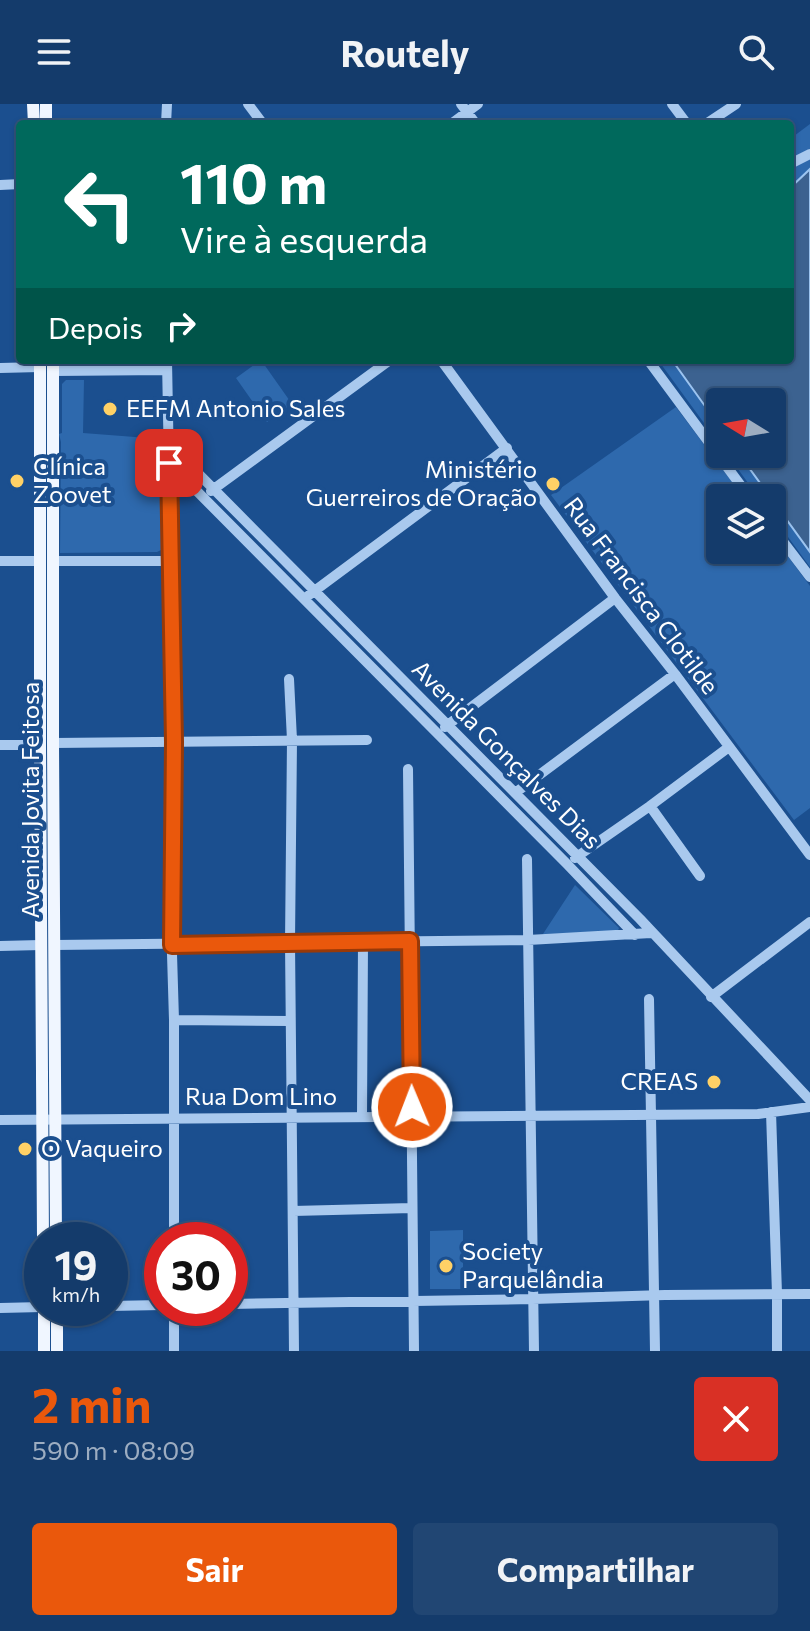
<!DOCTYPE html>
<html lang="pt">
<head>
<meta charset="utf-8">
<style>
  body { margin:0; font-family:Commissioner,sans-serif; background:#214673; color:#f1f3f6; height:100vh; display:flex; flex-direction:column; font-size:30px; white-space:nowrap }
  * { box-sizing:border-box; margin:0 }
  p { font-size:26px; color:#9dadc1 }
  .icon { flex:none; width:44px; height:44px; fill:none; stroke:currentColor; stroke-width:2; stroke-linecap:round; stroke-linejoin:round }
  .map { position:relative; height:1247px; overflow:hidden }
  .details { display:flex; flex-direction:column; background:#143b6b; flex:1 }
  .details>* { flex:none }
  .top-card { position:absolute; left:16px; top:16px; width:778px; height:244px; border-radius:8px; box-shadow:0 2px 6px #0004,0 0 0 2px #33557e; background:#00695c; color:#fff; overflow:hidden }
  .needle { width:52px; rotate:281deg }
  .controls { position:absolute; left:706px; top:284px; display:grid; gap:16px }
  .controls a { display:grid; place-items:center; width:80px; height:80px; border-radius:8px; background:#143b6b; box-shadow:0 2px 6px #0004,0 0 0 2px #33557e; font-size:40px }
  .speed { position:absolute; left:24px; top:1118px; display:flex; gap:16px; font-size:40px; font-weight:700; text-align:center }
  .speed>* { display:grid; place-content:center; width:104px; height:104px; border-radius:50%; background:#143b6b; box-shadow:0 2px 6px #0004,0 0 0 2px #33557e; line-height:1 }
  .speed small { font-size:20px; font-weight:400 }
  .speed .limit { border:12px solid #d22; background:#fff; color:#111 }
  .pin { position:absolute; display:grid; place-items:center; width:68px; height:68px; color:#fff; margin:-34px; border-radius:16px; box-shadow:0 4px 12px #0006 }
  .me { position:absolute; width:88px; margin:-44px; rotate:359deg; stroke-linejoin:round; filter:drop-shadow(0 0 6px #0008) }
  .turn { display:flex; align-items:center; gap:28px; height:168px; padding:0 32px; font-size:36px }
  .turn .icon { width:104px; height:104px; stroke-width:2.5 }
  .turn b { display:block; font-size:56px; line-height:68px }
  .then { display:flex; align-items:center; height:76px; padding:0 32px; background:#0003; gap:16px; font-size:30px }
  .round { display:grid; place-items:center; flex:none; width:84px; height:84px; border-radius:8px; background:#214673 }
  .headline { display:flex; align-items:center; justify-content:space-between; height:136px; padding:0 32px }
  h1 { font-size:48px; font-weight:700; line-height:60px; color:#ea580c }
  .cta { display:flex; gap:16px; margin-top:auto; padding:16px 32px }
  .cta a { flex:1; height:92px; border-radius:8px; background:#ea580c; color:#fff; font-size:32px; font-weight:700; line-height:92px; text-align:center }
  .cta a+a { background:#214673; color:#f1f3f6 }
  header { display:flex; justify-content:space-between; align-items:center; height:104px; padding:0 32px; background:#143b6b; font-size:36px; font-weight:700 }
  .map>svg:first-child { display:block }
</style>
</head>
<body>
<header><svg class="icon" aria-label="menu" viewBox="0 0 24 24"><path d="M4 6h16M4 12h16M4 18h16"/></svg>Routely<svg class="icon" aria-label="search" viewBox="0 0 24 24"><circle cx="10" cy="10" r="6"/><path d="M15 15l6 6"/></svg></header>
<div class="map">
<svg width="810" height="1247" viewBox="0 0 810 1247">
  <rect width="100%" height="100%" fill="#1b4f8f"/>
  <!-- green -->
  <path fill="#2e69ad" d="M810,20v443l-38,-52v-17h-13l-32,-44h45v-52h-52v43l-62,-85h132v-221z
    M261,256l31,44 -25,18 -31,-44z
    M66,276h18l-1,53 78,6 3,105 -3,6 -4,2 -97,1 1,-111 -2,-8 3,-1v-49z
    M676,303l68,91h-24v52h52v-15l38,51v222l-16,12 -243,-325z
    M575,781l44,43 -2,5 -74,1z
    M463,1126v59h-33v-58z"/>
  <!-- water -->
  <path fill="#3c6290" stroke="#9cc4f0" stroke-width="2" d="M810,65v383l-71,-98h33v-52h-52v25l-48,-67h118v-172z"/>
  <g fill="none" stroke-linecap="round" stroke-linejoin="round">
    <!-- minor -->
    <path stroke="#a9c9ee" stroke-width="10" d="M248,0l15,20
      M461,0l15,20
      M672,0l15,20
      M166,20l1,-20
      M451,20l27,-20
      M706,20l30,-20
      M790,60l20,-10
      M0,81l20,-1
      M167,256l7,382 -2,212 2,66v220
      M441,256l174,238 60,76 135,181
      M648,256l102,138
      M0,264l40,-1
      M53,267l114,-1
      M168,339l472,476 170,181
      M169,359l398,401 68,71
      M211,387l179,-131
      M772,423l38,50
      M0,457h40
      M53,457h118
      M309,491l198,-147
      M289,575l3,61 -2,203 4,408
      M445,623l170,-129
      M53,639l314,-3
      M0,641h40
      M408,665l6,582
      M515,689l160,-119
      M650,702l50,70
      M575,754l75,-52 79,-59
      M527,755l7,492
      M54,841l474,-5 123,-7
      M0,842l41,-1
      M711,893l99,-75
      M649,895l6,352
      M174,916l116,1
      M771,1008l6,182v57
      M362,1013l1,-175
      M0,1016l758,-6 52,-7
      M293,1107l119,-3
      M230,1200l303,-5 132,-4 145,-1
      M110,1202l52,-1
      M0,1204l42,-1
      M174,1204v43"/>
    <!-- major -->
    <path stroke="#f0f6ff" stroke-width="12" d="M33,0l1,20
      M46,0v20
      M40,256v385l3,495
      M53,256v383l3,497
      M44,1204v43
      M57,1247v-43"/>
  </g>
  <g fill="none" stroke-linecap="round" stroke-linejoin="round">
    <!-- route casing -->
    <g stroke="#983908" stroke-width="20">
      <path id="route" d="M169,359l5,279 -2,203 238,-4 2,166"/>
    </g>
    <!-- route -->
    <use href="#route" stroke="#ea580c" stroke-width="14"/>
  </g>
  <!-- markers -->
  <g fill="#ffd166" stroke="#1b4f8f" stroke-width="3">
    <circle cx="110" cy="305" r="8"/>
    <circle cx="17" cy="377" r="8"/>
    <circle cx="553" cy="380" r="8"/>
    <circle cx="714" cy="978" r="8"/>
    <circle cx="25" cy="1045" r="8"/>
    <circle cx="446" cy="1162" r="8"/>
  </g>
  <g text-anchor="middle" stroke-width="8" stroke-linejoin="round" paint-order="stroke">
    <!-- poi labels -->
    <g font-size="24" fill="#fff" stroke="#1b4f8f" text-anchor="start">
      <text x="126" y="313">EEFM Antonio Sales</text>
      <text x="33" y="371">Clínica<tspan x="33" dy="28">Zoovet</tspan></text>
      <text x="537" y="374" text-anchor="end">Ministério<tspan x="537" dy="28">Guerreiros de Oração</tspan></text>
      <text x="698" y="986" text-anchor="end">CREAS</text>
      <text x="41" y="1053">O Vaqueiro</text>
      <text x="462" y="1156">Society<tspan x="462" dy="28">Parquelândia</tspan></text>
    </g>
    <!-- street labels -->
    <g font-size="24" fill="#fff" stroke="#1b4f8f">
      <text transform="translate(641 492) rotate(53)" y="8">Rua Francisca Clotilde</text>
      <text transform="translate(506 651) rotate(45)" y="8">Avenida Gonçalves Dias</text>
      <text transform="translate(31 696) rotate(-90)" y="8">Avenida Jovita Feitosa</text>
      <text x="261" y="1001">Rua Dom Lino</text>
    </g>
  </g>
</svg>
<div class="controls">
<a><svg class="needle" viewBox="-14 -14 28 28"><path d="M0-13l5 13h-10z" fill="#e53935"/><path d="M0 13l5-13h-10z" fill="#9dadc1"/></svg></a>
<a><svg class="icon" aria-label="layers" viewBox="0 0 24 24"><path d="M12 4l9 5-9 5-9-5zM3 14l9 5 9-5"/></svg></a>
</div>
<div class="speed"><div>19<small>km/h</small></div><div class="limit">30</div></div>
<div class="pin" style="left:169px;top:359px;background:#d93025"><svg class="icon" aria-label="arrive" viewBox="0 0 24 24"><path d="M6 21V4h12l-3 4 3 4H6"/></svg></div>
<svg class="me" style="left:412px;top:1003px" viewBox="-20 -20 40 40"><circle r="17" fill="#ea580c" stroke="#fff" stroke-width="3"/><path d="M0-11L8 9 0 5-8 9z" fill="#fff"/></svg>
<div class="top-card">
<div class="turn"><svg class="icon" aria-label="left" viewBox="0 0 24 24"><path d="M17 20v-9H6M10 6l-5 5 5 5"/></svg><div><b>110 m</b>Vire à esquerda</div></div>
<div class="then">Depois<svg class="icon" aria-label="right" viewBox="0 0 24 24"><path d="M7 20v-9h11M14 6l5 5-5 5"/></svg></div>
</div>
</div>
<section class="details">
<div class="headline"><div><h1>2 min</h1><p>590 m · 08:09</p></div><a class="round" style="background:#d93025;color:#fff"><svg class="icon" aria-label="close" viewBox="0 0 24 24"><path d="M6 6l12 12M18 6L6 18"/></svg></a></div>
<div class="cta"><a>Sair</a><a>Compartilhar</a></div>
</section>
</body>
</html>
